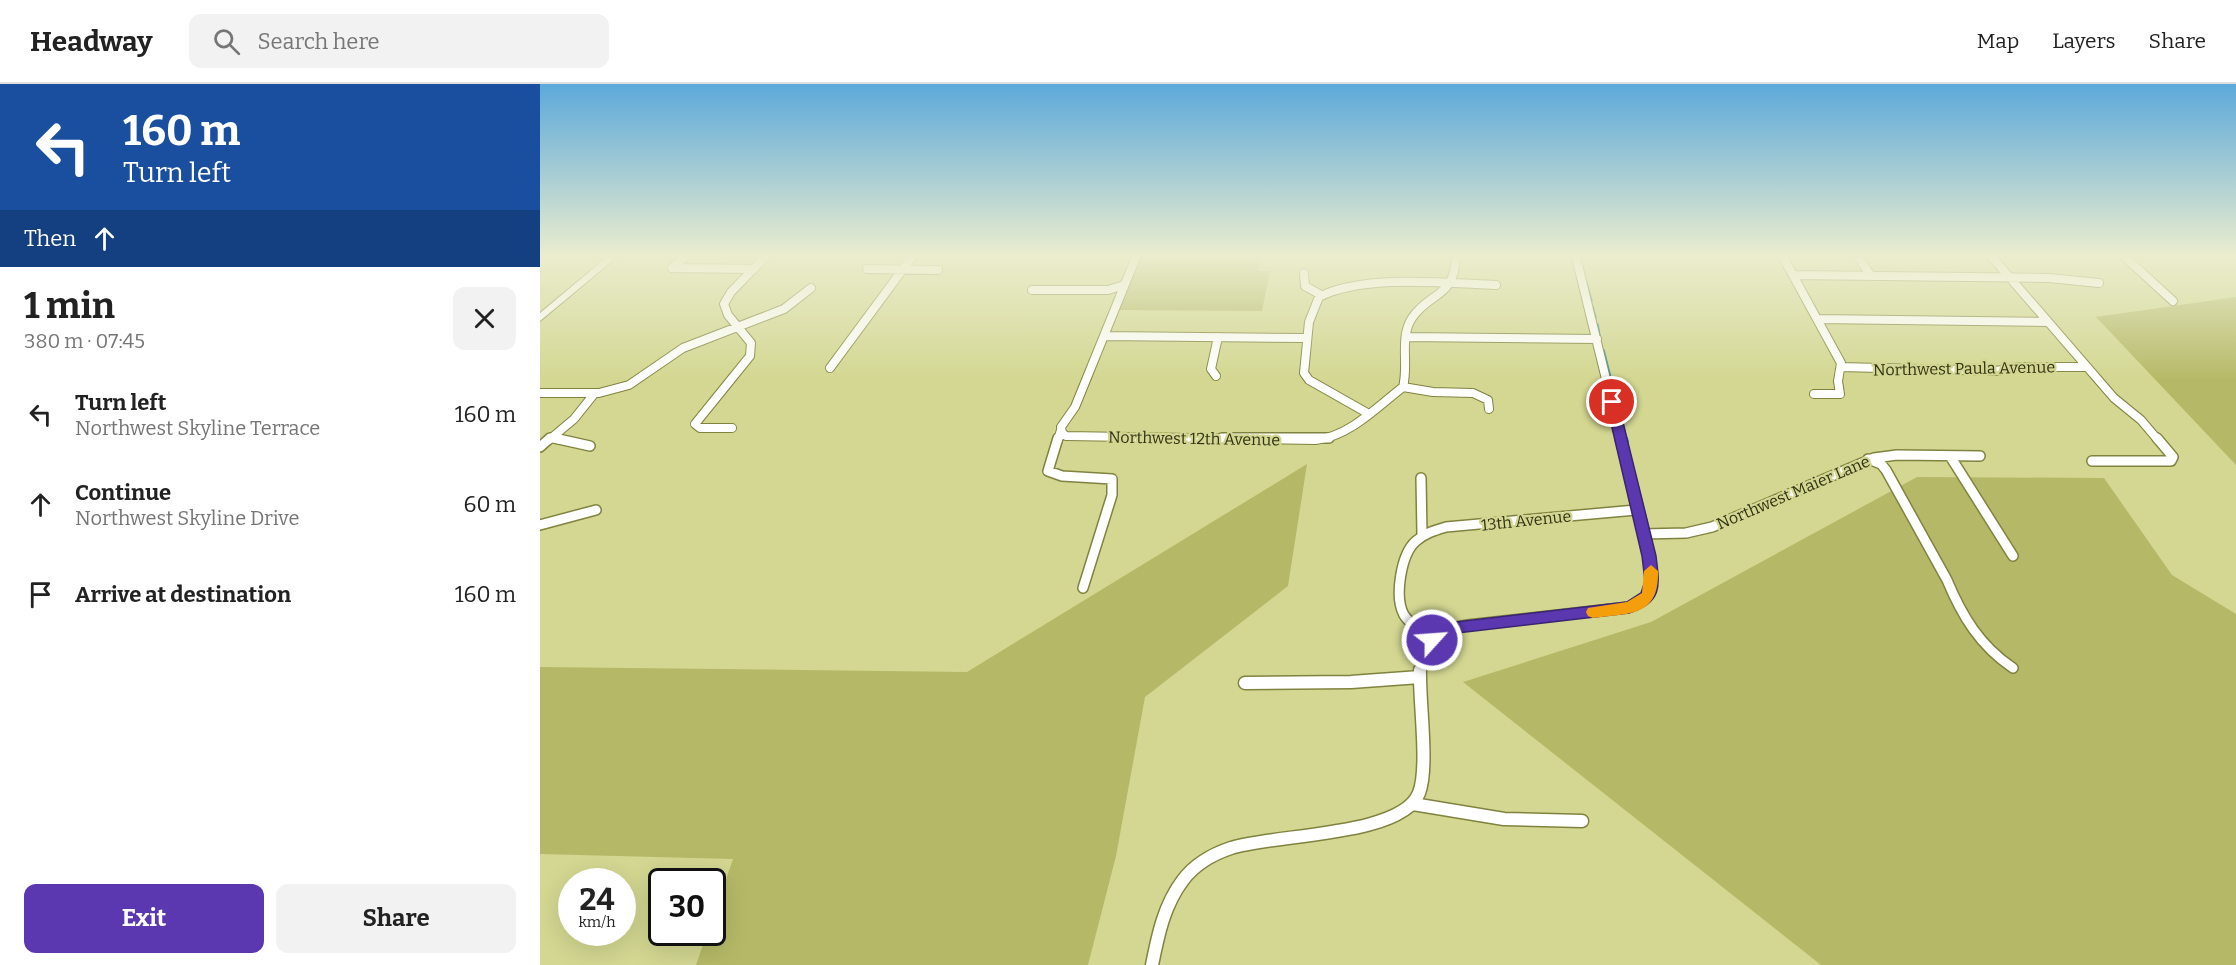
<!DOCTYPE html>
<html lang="en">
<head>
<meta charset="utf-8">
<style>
  body { margin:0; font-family:Bitter,serif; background:#f2f2f2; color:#222; height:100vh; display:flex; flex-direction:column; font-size:22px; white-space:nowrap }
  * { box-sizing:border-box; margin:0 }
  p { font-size:20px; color:#767676 }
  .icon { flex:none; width:33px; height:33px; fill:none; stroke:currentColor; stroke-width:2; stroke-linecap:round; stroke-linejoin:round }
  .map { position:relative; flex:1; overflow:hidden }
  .details { display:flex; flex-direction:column; background:#fff; width:540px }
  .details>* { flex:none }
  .banner { background:#1a4fa0; color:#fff; overflow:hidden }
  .speed { position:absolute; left:18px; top:784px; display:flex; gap:12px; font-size:30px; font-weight:700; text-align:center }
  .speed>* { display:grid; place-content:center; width:78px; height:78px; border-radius:50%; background:#fff; box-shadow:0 6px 24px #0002; line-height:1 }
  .speed small { font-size:15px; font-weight:400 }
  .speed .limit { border:3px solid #111; border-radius:9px; background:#fff; color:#111 }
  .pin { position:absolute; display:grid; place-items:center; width:51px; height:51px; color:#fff; margin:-26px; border:3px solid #fff; border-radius:50%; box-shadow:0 2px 6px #0007 }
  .me { position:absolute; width:66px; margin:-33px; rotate:64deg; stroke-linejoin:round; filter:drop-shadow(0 0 4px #0008) }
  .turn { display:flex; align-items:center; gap:21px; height:126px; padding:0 24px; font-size:27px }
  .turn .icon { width:78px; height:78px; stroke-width:2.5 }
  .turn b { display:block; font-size:42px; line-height:51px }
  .then { display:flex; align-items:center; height:57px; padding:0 24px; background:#0003; gap:12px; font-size:22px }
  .round { display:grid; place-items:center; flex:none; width:63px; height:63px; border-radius:12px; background:#f2f2f2 }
  .head { display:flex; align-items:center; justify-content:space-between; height:102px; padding:0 24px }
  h1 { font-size:36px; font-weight:700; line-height:45px }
  .primary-button { display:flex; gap:12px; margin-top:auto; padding:12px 24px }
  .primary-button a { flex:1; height:69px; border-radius:12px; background:#5b38b0; color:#fff; font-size:24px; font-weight:700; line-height:69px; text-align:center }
  .primary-button a+a { background:#f2f2f2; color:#222 }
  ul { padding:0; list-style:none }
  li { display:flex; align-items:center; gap:18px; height:90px; padding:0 24px }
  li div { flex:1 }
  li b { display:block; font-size:22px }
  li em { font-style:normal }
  header { display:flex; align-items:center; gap:36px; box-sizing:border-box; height:84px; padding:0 30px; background:#fff; border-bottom:2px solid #e0e0e0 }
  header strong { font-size:28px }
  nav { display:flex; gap:33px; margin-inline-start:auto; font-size:21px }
  .search { width:420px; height:54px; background:#f2f2f2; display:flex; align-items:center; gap:15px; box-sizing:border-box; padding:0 21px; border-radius:12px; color:#767676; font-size:22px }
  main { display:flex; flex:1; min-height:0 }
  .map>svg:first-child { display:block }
</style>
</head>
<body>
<header>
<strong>Headway</strong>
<div class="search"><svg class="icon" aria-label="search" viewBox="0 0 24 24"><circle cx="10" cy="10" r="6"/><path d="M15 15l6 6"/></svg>Search here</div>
<nav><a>Map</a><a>Layers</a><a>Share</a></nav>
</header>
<main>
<section class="details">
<div class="banner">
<div class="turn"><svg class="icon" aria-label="left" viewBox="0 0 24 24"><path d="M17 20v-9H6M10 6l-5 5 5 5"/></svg><div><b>160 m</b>Turn left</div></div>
<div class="then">Then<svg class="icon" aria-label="ahead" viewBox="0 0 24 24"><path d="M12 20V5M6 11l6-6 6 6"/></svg></div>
</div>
<div class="head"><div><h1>1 min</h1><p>380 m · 07:45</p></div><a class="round"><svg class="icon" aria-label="close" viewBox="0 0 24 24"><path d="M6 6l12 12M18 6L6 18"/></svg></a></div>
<ul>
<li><svg class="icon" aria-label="left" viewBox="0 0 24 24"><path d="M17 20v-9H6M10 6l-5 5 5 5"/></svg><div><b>Turn left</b><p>Northwest Skyline Terrace</p></div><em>160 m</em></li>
<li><svg class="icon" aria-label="ahead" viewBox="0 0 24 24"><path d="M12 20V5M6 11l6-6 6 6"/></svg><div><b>Continue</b><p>Northwest Skyline Drive</p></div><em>60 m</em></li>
<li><svg class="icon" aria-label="arrive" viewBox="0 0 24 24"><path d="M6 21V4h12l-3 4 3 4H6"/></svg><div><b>Arrive at destination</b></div><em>160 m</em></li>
</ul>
<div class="primary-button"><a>Exit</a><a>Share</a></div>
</section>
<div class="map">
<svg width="1696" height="881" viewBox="0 0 1696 881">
  <rect width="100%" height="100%" fill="#d3d791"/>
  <!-- green -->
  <path fill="#b5b967" d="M599,173h122l-3,14h12l-8,40 -145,-1z
    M1696,213v168l-140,-148z
    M767,380l-19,122 -143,111 -29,159 -28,109h-392l11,-32h5l1,-16 20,-58 -193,-5v-187l427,5z
    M1377,393l187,1 68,97 64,39v351h-415l-358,-283 188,-60z"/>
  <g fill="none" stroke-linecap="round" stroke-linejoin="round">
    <!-- stream-far1 -->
    <path stroke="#2b98c5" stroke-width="1.5" d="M1040,173l4,16
      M1046,196l6,21
      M1053,223l3,11
      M1058,240l2,12
      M1064,266l9,36
      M1074,306l5,18
      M1081,331l6,25"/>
    <!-- stream -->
    <path stroke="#2b98c5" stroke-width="2" d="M1087,354l1,4"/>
    <!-- street-far2 casing -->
    <g stroke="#80833f" stroke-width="10">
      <path id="street-far2" d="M596,173l-61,150 -14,20 1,6 4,3 250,4
        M1036,173l45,183
        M1243,173l58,106 -3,18 2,13h-26
        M1318,173l13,19
        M1452,173l122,141 27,22 17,20
        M1585,173l48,44
        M132,184l82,1
        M132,184l13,-11
        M327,185l71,1
        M764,189l1,13 16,9
        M1254,191l255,3 50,5
        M492,206h76l16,-5
        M1278,235l230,3
        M564,252l203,2
        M867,253l190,2
        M1301,283l155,4 24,-4h67
        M290,284l82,-111
        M676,292l-5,-7 7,-32
        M863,303l30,5 40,1 15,7 1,9
        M0,309h59l30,-8 54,-37 101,-39 27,-21
        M829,330l-60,-34 -5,-7 5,-51 10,-25c44,-23 127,-14 177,-12
        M192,344h-32l-5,-4 55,-68 1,-13 -23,-28 -4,-11 7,-12 34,-35
        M12,354l9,2
        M9,356l25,-21 20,-25
        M518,356l3,-10
        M776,356c34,-4 61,-33 87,-53 6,-21 -4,-50 9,-69 18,-27 42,-19 44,-61"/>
    </g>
    <!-- street-far1 casing -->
    <g stroke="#80833f" stroke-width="12">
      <path id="street-far1" d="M14,354l36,8
        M518,354l-10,33 14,5 50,3v16l-29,93
        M682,354h107
        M0,363l10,-9
        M1410,372l63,100
        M1328,375l13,5 5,6 61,110c15,36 33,66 66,88
        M1552,377h79l2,-4 -16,-19
        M881,394l1,57
        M0,441l56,-15
        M1103,450l43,-1 26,-6 162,-69 23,-3 83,1
        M895,552c-11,-4 -24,-10 -31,-21 -10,-18 -3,-61 12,-74 9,-8 20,-11 30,-14l190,-17
        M880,588c3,-31 19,-43 47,-47l162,-18c9,-4 18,-8 21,-17 8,-21 -23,-124 -30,-152"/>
    </g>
    <!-- street casing -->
    <g stroke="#80833f" stroke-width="15">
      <path id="street" d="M705,599l106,-1 69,-5
        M873,720l91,15 78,2
        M612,881c6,-30 12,-60 31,-85 12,-16 30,-26 48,-32 41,-14 171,-11 188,-55 10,-26 0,-91 1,-123"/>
    </g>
    <!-- secondary casing -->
    <g stroke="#80833f" stroke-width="2">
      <path id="secondary" d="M67,173h10l-77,64v-8z"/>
    </g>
    <!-- street-far2 -->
    <use href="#street-far2" stroke="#fff" stroke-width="8"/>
    <!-- street-far1 -->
    <use href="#street-far1" stroke="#fff" stroke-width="9"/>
    <!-- street -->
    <use href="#street" stroke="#fff" stroke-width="12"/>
    <!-- secondary -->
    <use href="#secondary" fill="#fff" fill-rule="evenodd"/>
  </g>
  <!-- sky -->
  <linearGradient id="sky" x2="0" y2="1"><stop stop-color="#5ca9da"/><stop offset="0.58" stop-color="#ebedce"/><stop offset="1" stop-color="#ebedce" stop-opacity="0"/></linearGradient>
  <rect width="1696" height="296" fill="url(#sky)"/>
  <!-- route -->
  <path fill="#5b38b0" stroke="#3b2472" stroke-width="1.5" d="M1072,314l6,4 38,154c4,31 6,47 -27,57l-172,20 -14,5 -6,6h-11l-2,-4 8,-10 24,-8 171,-20 14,-9 4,-12 -3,-25 -36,-154z"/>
  <!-- slow -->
  <path fill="#f59e0b" d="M1111,481l7,6c1,46 -28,42 -65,47l-5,-2 -2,-4 2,-4 39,-6 15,-9 2,-22z"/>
  <g text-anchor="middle" stroke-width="4.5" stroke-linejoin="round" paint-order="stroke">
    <!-- street labels -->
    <g font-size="16" fill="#313215" stroke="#d3d791">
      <text transform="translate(1424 284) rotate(-1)" y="6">Northwest Paula Avenue</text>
      <text transform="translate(654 354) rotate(1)" y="6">Northwest 12th Avenue</text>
      <text transform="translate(1253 408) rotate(-23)" y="6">Northwest Maier Lane</text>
      <text transform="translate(986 436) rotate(-6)" y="6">13th Avenue</text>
    </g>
  </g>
</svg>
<div class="speed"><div>24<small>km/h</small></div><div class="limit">30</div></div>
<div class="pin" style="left:1072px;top:318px;background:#d93025"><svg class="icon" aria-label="arrive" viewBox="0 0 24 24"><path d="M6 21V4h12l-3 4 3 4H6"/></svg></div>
<svg class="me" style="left:892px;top:556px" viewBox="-20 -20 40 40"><circle r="17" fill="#5b38b0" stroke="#fff" stroke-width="3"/><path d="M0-11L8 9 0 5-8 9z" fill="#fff"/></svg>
</div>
</main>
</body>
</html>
